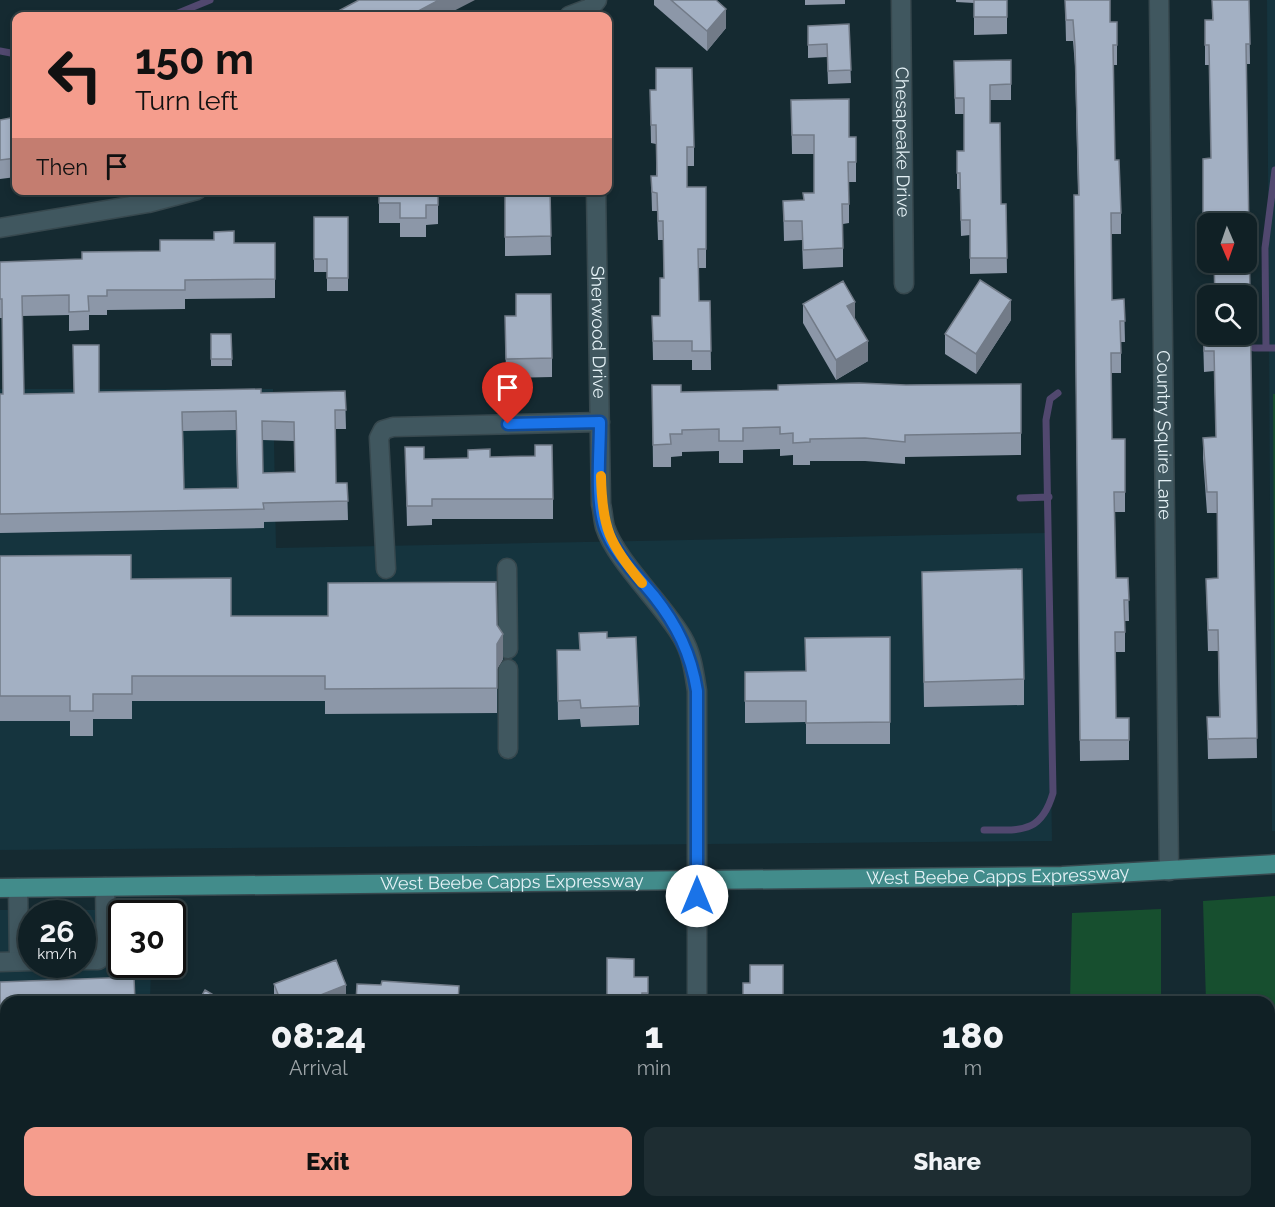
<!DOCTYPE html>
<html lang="en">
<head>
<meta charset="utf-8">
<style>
  body { margin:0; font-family:Raleway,sans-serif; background:#1e2d32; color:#f1f3f6; height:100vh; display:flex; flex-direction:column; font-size:22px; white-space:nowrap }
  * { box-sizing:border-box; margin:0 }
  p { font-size:20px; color:#9ca3a7 }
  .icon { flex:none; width:33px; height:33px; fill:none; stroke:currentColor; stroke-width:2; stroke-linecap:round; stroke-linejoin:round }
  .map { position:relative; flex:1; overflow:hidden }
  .details { position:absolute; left:0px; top:996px; width:1275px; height:212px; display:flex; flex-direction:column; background:#102025; border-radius:18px 18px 0 0; box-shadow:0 3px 9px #0003,0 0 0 2px #303e42 }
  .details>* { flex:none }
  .guide { position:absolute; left:12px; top:12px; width:600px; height:183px; border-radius:12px; box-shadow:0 3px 9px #0003,0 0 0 2px #303e42; background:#f59d8d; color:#111; overflow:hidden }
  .needle { width:39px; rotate:178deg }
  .fabs { position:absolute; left:1197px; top:213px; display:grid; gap:12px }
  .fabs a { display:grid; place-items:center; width:60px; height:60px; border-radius:12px; background:#102025; box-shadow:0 3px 9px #0003,0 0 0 2px #303e42; font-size:30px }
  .speed { position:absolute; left:18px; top:900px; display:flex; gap:12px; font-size:30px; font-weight:700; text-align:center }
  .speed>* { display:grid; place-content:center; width:78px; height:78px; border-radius:50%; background:#102025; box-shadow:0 3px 9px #0003,0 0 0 2px #303e42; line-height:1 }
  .speed small { font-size:15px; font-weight:400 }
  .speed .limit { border:3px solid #111; border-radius:9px; background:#fff; color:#111 }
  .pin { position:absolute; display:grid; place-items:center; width:51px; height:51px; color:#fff; margin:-62px -26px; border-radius:50% 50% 50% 0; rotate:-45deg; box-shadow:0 0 6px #0007 }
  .pin .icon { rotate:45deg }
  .me { position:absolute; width:66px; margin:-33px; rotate:0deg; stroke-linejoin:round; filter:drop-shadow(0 0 4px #0008) }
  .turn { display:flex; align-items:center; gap:21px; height:126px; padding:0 24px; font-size:27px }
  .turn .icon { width:78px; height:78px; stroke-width:2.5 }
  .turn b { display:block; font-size:42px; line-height:51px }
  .then { display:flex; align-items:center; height:57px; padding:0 24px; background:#0003; gap:12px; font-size:22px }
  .eta { display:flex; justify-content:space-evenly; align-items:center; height:102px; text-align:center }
  .eta b { font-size:36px; font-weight:800; line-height:42px }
  .button { display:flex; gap:12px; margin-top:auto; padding:12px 24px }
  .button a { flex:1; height:69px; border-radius:12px; background:#f59d8d; color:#111; font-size:24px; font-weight:800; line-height:69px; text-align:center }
  .button a+a { background:#1e2d32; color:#f1f3f6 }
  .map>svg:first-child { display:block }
</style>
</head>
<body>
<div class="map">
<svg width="1275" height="1207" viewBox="0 0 1275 1207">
  <rect width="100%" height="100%" fill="#152a31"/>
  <!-- built -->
  <path fill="#15343e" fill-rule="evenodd" d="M1267,0h8v831h-3z
    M0,389h273l3,159 771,-15 5,308 -1052,9z
    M0,910h151v3l-29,1v50l29,1 -1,37h-144v83h-6zM32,914h50v50h-50z"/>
  <!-- grass -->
  <path fill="#174f2f" d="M1273,394h2v346z
    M1275,896v311h-63v-5h57v-200h-63l-3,-101z
    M1161,909v93h-91l2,-89z"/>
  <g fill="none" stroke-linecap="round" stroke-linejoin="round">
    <!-- stream -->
    <path stroke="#51486f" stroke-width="7" d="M171,16l39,-16
      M0,51l16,3
      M1254,348h21
      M1266,348l-1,-100 10,-78
      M1020,498l29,-1
      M984,830c37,0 57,4 69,-37l-7,-373 4,-21 8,-6"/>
    <!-- minor casing -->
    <g stroke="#37484e" stroke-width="21">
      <g id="minor">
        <path id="s1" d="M901,0l3,284"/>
        <path id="s2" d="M1159,0l10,871"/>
        <path d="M569,16l21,-8 7,-8"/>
        <path id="s3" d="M596,190l5,314c2,8 2,16 4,23 11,34 58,77 77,110 10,17 12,35 15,54v311"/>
        <path d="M0,228l148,-25 49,-13"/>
        <path d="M507,568l1,81"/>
        <path d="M386,569l-7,-131 4,-8 10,-3 207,-5"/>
        <path d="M508,669v80"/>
        <path d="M18,888l1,73"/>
        <path d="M82,960h16l8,-6 -1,-67"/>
        <path d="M0,962l32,-1"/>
        <path d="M698,1202v5"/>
      </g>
    </g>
    <!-- major casing -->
    <g stroke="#37484e" stroke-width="21">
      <g id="major">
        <path id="s4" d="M0,888l1062,-12 213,-12"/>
      </g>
    </g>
    <!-- minor -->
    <use href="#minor" stroke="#40575f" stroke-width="18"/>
    <!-- major -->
    <use href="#major" stroke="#428c8b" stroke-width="18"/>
  </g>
  <!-- wall -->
  <path fill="#8c97a8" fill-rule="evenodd" d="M654,0h62l10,28 -19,23 -53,-46z
    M805,0h40v4l-40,1z
    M956,0h51v34l-33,1v-32l-18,-1z
    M1065,0l45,22h7v43h-4l2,95 6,53v21h-10l1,66 12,-1 1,43h-4v31h-10l1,66h13v73h-10l1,66h12l1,43h-4v31h-10l1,66h13v42l-49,1 -6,-546 4,-20 -3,-129 -2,-25h-7z
    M1212,0h37l1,64h-4l11,694 -49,1 -1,-42h12l-1,-66h-10l-2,-72 12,-1 -1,-65h-10l-4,-55v-20l13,-1 -2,-66 -10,1 -2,-72 6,34 38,-110h-38v10h-5v-75l8,-1 -2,-93h-4v-45h7z
    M849,24l2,59 -23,1 -1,-27 -19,1v-32z
    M1011,60v40h-21v23l11,81h5l1,69 -37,1v-39l-9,1 -1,-47h-3v-38h7v-37h-9l-1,-53z
    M650,90l44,57v19h-7v21h19v81h-7v33h11l1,69h-19v-10h-39l-1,-44h8l4,-38 -1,-38h-5l-1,-29h-5l-1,-35h5v-32l-5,-1z
    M791,100l58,37h7v45h-7v41l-6,1v43l-40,2 -1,-29 -18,1 -1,-40 20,-1 11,-7v-39h-22z
    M16,117v60l-16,2v-59z
    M379,190h59v34l-12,1v12h-26v-14h-21z
    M505,190h45l1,65 -46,1z
    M314,217h34v74h-21v-19h-13z
    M234,243h41v55l-90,1v10l-78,1v5h-18v15l-20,1v-16l-47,1 2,78 75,-2 162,1 84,-2 1,38h-11l1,54h11l1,37 -84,2v6l-264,5v-139h3l-1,-76h-2v-56l82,-3zM236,430l1,58 -53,1 -1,-58zM262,440l32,1 1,31 -32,1z
    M803,304l65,57 -32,19 -33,-57z
    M505,316l47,42v19l-46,1z
    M1011,320l-35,54 -31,-20v-20z
    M211,334h20l1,32h-21z
    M1021,384v71l-116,2v7l-40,-3h-55v4h-17v-10l-13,1v-7l-37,1v13h-24v-12l-37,1v4l-11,1v10h-18l-1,-82 29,7 97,-2 128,-5z
    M405,447l19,12 66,-2 63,42v20h-121v6l-25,1z
    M0,556l131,23 100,37 266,9 6,34 -6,10v44l-172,1v-13h-193v18h-39v17h-23v-15h-70z
    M922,572l102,107v26l-100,2z
    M890,637v107h-84v-22l-61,1v-51l60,-1z
    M607,638l32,68v19l-58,2 -1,-8 -22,1 -1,-70h22z
    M634,977h14v25h-41z
    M0,982l6,20v81h-2l3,124h-7z
    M274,984l72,14 -10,4h-60l-2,-5z
    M589,1202h52v5h-41v-2h-11z
    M750,1202h36v5h-36z
    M860,1202h41v1z"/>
  <!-- shaded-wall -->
  <path fill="#727b88" d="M439,0h36l-31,16h-35z
    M726,9v19l-19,23v-20z
    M1011,300v20l-35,54v-20z
    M855,302v19l-8,-15z
    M868,341v20l-32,19v-20z
    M503,634v25l-6,10v-25z
    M346,985v13l-10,4h-33z"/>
  <!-- building -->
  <path fill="#a3b0c3" stroke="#727b88" stroke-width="1.5" fill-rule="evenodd" d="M359,0h80l-30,16h-80z
    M671,0h45l10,9 -19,22z
    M974,0h33v17h-33z
    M1065,0h45v22h7v23h-4l2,115h4l2,53h-10l1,87 12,-1 1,22h-5l1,32h-10l1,86h13v53h-11l2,86h12l1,22h-5l1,32h-10l1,86h13v22h-49l-6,-545h5l-4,-149 -2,-26h-7z
    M1212,0h37l1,44h-4l11,694 -49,1 -1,-22h13l-2,-87h-10l-2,-51 12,-1 -1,-86h-10l-4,-54 13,-1 -2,-86h-10l-2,-51h6v34h38v-38h-31l-1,-34h32v-38h-33v-11l-10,1v-55l8,-1 -2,-113h-4v-25h8z
    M849,24l2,46 -23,1 -1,-27 -19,1v-19z
    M1011,60v24l-21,1v38h10l1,81h5l1,54h-37v-38h-9l-1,-47h-3v-22h7v-53h-9l-1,-37z
    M656,68h36l2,79h-7v40h19v62h-8l1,52h11l1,50h-19v-10h-39l-1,-25h8v-38h4l-1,-57h-5l-1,-28 -5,-1 -1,-16h6l-1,-51h-5l-1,-35h6z
    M849,99v38h7v25h-8l1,42h-7l1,44 -40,2 -1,-29h-18l-1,-20 21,-1 -1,-7h11v-58h-22l-1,-35z
    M16,117v41l-16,2v-40z
    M379,190h59v15h-12v13h-26v-15h-21z
    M505,190h45l1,46 -46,1z
    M314,217h34v61h-21v-19h-13z
    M234,231v12h41v36l-90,1v10h-78v6h-19l1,15 -20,1v-17l-47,1 2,98 50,-1 -1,-48h26v47l162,-3v4l84,-2 1,19h-11l1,73h11l1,18 -85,2 1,6 -264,5v-120h3l-1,-95h-2v-37l82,-3v-7l78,-1v-11h54v-8zM236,411l2,77 -54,1 -2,-77zM262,421l32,1 1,50 -32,1z
    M980,280l31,20 -35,54 -31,-20z
    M843,281l12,21 -8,4 21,35 -32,19 -33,-56z
    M516,294h35l1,64 -46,1 -1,-43h11z
    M211,334h20l1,25h-21z
    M859,383l47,2 115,-1v49l-116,2v7l-40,-4 -55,1v3l-17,1v-10l-13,1v-7l-37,1v13h-24v-12l-37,1v4h-12l1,10 -18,1 -1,-60h29v7l97,-2v-5z
    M535,445h17l1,54h-121v7h-25l-2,-59h19v12l44,-1v-8l22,-1v8l45,-1z
    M131,555v24l100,-1v38h97v-33l168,-1 1,43 6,9 -6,10v44l-172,1v-13h-193v18h-39v17h-23v-15h-70v-140z
    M1022,569l2,110 -100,3 -2,-110z
    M607,632v6l29,-1 3,69 -58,2 -1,-8 -22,1 -1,-51h23l-1,-17z
    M890,637v85l-84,1v-22h-61v-29l61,-1 -1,-33z
    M607,958l27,1v18h14v16h-6v6h-7v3h-28z
    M336,960l10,25 -43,17h-22l-7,-18z
    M750,965h33v35h13v2h-53v-19h7z
    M134,977l1,25h-129v63h-2l2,136h-6v-219z
    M382,981l77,5 -1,16h-102l1,-18 24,1z
    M205,990l20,12h-27z
    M845,996l65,1v5h-65z
    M84,1202h52v5h-51z
    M284,1202h89v5h-89z
    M600,1202h32v5h-32z
    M750,1202h36v3l-36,1z"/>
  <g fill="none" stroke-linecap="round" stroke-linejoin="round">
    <!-- route casing -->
    <g stroke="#114b97" stroke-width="15">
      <path id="route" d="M508,424l92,-2c0,31 -5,77 5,106 9,25 32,47 49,68 23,29 37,58 43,95v205"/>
    </g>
    <!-- route -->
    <use href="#route" stroke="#1a73e8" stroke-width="10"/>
    <!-- slow -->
    <path stroke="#f59e0b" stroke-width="10" d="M601,476c1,51 8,68 41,107"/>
  </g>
  <g text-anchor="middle" stroke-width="6" stroke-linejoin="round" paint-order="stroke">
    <!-- street labels -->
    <g font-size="18" fill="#e4f1f6" stroke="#152a31">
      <text dy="6" stroke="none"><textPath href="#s1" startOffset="142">Chesapeake Drive</textPath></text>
      <text dy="6" stroke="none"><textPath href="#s3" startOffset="142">Sherwood Drive</textPath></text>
      <text dy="6" stroke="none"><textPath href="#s2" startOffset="435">Country Squire Lane</textPath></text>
      <text dy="6" stroke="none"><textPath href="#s4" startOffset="998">West Beebe Capps Expressway</textPath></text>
      <text dy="6" stroke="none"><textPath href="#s4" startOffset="512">West Beebe Capps Expressway</textPath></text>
    </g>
  </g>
</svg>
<div class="fabs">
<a><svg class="needle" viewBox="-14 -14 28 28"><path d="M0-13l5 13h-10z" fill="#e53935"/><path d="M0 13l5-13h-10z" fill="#9ca3a7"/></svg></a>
<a><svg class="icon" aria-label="search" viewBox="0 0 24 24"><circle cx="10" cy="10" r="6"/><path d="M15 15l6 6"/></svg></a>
</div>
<div class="speed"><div>26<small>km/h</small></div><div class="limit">30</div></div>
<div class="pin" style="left:508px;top:424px;background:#d93025"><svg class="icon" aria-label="arrive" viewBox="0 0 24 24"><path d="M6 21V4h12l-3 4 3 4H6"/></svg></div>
<svg class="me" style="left:697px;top:896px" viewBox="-20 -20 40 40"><circle r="19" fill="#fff"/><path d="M0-13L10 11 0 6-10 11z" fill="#1a73e8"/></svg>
<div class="guide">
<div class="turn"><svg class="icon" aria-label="left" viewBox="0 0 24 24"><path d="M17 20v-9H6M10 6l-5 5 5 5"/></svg><div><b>150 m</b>Turn left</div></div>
<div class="then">Then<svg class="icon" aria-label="arrive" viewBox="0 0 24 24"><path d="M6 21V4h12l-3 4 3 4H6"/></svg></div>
</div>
<section class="details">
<div class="eta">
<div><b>08:24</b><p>Arrival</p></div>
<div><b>1</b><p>min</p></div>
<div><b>180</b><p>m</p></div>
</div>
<div class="button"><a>Exit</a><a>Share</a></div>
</section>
</div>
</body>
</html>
